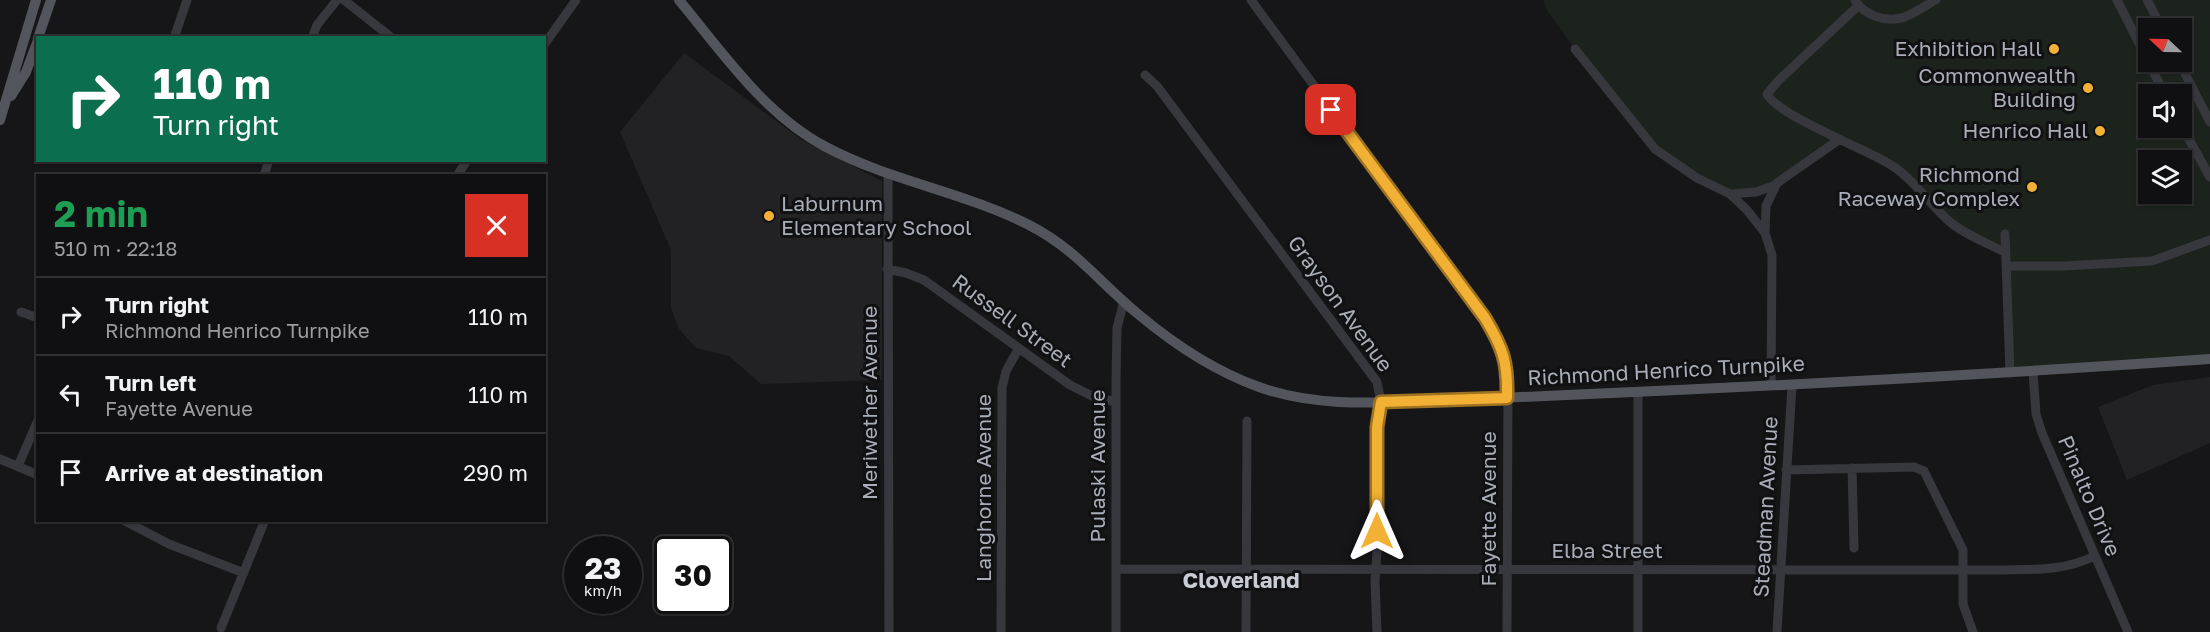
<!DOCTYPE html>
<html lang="en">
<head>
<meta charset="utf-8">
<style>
  body { margin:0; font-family:"Golos Text",sans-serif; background:#19191b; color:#f1f3f6; height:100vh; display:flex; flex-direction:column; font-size:22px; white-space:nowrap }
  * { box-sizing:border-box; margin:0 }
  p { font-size:20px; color:#9c9d9f }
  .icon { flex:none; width:33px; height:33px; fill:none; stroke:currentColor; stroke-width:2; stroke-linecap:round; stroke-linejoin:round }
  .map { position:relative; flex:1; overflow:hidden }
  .panel { position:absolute; left:36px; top:174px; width:510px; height:348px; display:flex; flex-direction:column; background:#101012; border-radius:0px; box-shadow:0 2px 4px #0004,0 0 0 2px #303032 }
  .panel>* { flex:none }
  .hud { position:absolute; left:36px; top:36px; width:510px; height:126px; border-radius:0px; box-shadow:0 2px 4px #0004,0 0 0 2px #303032; background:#0b6e4f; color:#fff; overflow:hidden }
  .needle { width:39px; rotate:292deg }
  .controls { position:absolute; left:2138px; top:18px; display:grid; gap:12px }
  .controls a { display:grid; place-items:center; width:54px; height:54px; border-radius:0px; background:#101012; box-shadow:0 2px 4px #0004,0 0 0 2px #303032; font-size:30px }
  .speed { position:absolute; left:564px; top:536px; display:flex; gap:12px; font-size:30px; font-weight:700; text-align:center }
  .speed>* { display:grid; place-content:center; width:78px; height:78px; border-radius:50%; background:#101012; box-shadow:0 2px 4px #0004,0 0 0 2px #303032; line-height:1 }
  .speed small { font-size:15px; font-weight:400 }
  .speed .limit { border:3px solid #111; border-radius:9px; background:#fff; color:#111 }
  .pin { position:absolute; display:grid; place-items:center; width:51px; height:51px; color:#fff; margin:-26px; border-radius:12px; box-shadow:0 3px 9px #0006 }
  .me { position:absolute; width:66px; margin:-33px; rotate:0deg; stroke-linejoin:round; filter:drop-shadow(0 0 4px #0008) }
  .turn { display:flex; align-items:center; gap:21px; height:126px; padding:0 18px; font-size:27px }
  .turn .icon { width:78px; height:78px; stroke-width:2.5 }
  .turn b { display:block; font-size:42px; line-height:51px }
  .round { display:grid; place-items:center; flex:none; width:63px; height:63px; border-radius:0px; background:#19191b }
  .headline { display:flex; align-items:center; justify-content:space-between; height:102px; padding:0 18px }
  h1 { font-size:36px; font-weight:700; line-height:45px; color:#1e9e55 }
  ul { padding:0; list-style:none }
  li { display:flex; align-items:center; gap:18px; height:78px; padding:0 18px; border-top:2px solid #303032 }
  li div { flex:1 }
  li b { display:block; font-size:22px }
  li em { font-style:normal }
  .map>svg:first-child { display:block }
</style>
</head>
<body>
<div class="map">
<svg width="2210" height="632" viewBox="0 0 2210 632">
  <rect width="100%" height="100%" fill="#161618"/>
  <!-- built -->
  <path fill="#222225" d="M684,53l118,87 80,41v199l-121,4 -32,-28 -33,-8 -17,-19 -8,-21v-58l-51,-118z
    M2210,377v66l-83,37 -29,-73 55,-22z"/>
  <!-- green -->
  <path fill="#1c231d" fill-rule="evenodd" d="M1543,0h667v359l-200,14 -5,-120 -39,-22 -53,-47 -73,-45 -62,44 -48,11 -75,-45 -80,-100 -27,-37zM2148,28h33v34h-33zM2148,94h33v34h-33zM2148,160h33v34h-33z"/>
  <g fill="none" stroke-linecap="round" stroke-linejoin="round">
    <!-- minor -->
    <path stroke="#37383d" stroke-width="9" d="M344,0l48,38
      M1251,0l234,318 17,29 6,36 -1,249
      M1855,0c9,15 29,22 46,18 12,-3 24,-13 35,-18
      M2117,0l31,61
      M2147,0l15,28
      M1858,6l-79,74 -12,14c11,21 95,54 119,68 26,14 42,41 64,60 15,13 38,21 56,31
      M174,38l13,-38
      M312,38l5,-13 20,-25
      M544,45l32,-45
      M1575,49l80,100 42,29 33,16 17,16 18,23
      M2148,62l17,32
      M2179,62l31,60
      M1145,75l12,11 220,296 4,20 -4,25v125l-2,29 2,51
      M2181,125l29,52
      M888,174l1,458
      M264,176l5,-16
      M457,176l10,-16
      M1730,194l26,-2 20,-7
      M2005,234l5,139
      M2006,266h58l88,-5 58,-21
      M887,269l19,4 18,7 146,105 24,12 22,5
      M21,312l17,6
      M2033,371l3,43 6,19 86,199
      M1771,385l1,-130 -7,-22 1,-27 11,-23 63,-44
      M0,459l38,16
      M18,466l20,-46
      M1852,468l2,80
      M1786,470l128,-3 10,4 39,79v54l10,28
      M123,520l46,24 75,29
      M1116,569l881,1c36,-1 64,2 98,-14
      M221,628l44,-108
      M1001,632l1,-244 4,-17 13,-23
      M1116,632v-251l1,-53 7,-27
      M1246,632l1,-211
      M1638,632v-240
      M1777,632l15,-247"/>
    <!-- major -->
    <path stroke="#53555c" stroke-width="10" d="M679,0c44,53 85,114 147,147 64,34 138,45 203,78 47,24 70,57 109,89 37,31 76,57 121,73 56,20 116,16 174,14 45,-2 89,-4 134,-6 214,-9 429,-21 643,-36
      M38,38l13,-38
      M11,96l15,-24 12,-32
      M0,120l36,-120"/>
  </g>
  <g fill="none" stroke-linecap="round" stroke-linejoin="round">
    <!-- route casing -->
    <g stroke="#9d7322" stroke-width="15">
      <path id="route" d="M1331,110l154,208c18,30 23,44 22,80l-126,4 -4,25v104"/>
    </g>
    <!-- route -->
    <use href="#route" stroke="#f2b134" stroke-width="10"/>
  </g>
  <!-- markers -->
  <g fill="#f2b134" stroke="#111113" stroke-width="2">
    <circle cx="2054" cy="49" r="6"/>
    <circle cx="2088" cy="88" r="6"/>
    <circle cx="2100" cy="131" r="6"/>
    <circle cx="2032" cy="187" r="6"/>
    <circle cx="769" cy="216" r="6"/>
  </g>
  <g text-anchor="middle" stroke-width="6" stroke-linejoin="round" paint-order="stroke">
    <!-- poi labels -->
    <g font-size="21" fill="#a8adb8" stroke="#111113" text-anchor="end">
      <text x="2042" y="56">Exhibition Hall</text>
      <text x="2076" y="83">Commonwealth<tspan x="2076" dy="24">Building</tspan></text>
      <text x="2088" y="138">Henrico Hall</text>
      <text x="2020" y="182">Richmond<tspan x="2020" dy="24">Raceway Complex</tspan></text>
      <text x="781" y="211" text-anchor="start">Laburnum<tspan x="781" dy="24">Elementary School</tspan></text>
    </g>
    <!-- street labels -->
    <g font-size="21" fill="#a8adb8" stroke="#111113">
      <text transform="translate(1340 304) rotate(54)" y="7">Grayson Avenue</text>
      <text transform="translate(1012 321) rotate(36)" y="7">Russell Street</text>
      <text transform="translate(1666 371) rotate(-3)" y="7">Richmond Henrico Turnpike</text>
      <text transform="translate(870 403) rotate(-90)" y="7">Meriwether Avenue</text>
      <text transform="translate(1098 466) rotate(-90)" y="7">Pulaski Avenue</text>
      <text transform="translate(984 488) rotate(-90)" y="7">Langhorne Avenue</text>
      <text transform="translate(2089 496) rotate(67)" y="7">Pinalto Drive</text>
      <text transform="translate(1766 507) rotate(-87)" y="7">Steadman Avenue</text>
      <text transform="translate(1489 509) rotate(-90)" y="7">Fayette Avenue</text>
      <text x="1607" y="558">Elba Street</text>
    </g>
    <!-- neighbourhood labels -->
    <g font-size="22" font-weight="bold" fill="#c9ccd4" stroke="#111113">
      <text x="1241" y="588">Cloverland</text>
    </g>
  </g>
</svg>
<div class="controls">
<a><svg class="needle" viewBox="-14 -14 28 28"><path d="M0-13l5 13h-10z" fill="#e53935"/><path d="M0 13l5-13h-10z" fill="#9c9d9f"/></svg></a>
<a><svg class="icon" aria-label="sound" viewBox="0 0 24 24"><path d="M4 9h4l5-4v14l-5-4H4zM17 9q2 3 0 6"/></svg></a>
<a><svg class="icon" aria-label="layers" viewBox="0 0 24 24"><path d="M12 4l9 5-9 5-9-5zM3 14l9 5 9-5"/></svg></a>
</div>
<div class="speed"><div>23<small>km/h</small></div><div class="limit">30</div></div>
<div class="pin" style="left:1331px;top:110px;background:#d93025"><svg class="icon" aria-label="arrive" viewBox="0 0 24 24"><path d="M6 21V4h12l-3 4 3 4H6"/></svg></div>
<svg class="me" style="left:1377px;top:531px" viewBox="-20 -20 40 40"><path d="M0-17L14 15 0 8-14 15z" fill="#f2b134" stroke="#fff" stroke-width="4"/></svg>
<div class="hud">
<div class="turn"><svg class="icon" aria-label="right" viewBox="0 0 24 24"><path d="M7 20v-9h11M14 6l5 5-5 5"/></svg><div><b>110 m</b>Turn right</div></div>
</div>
<section class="panel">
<div class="headline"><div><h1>2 min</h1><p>510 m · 22:18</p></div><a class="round" style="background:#d93025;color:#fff"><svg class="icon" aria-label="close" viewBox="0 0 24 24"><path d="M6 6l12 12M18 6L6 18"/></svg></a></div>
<ul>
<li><svg class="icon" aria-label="right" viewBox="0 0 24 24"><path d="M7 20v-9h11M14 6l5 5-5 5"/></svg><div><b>Turn right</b><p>Richmond Henrico Turnpike</p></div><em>110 m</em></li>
<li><svg class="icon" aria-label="left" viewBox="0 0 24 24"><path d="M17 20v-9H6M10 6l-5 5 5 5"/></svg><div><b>Turn left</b><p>Fayette Avenue</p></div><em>110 m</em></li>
<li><svg class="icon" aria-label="arrive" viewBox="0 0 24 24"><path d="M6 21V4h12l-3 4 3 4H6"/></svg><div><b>Arrive at destination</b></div><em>290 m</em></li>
</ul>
</section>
</div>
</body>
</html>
